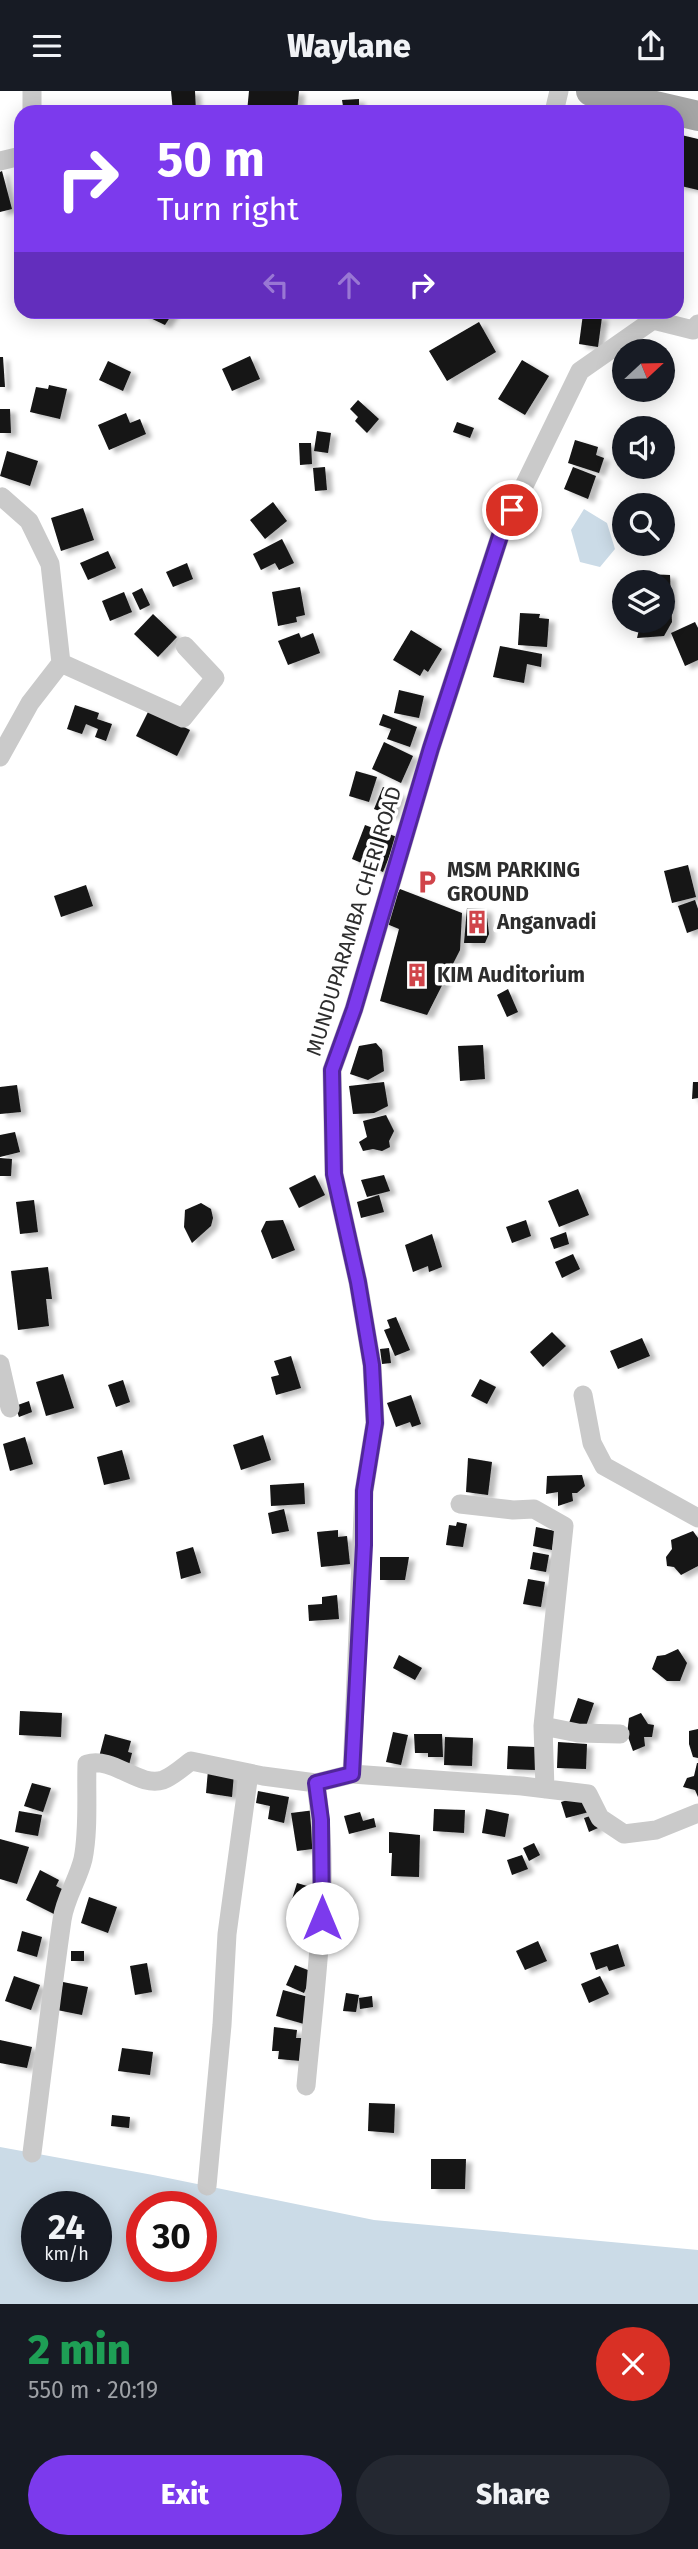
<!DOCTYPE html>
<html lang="en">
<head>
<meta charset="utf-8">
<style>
  body { margin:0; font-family:"Fira Sans",sans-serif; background:#242831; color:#f1f3f6; height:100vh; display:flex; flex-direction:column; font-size:26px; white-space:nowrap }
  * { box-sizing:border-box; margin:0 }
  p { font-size:23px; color:#9ea1a6 }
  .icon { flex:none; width:38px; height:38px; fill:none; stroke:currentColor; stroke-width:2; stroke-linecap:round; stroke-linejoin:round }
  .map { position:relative; height:2213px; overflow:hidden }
  .details { display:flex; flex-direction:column; background:#171b24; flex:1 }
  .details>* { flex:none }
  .guide { position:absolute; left:14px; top:14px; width:670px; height:214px; border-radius:21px; box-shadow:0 4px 18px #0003; background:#7c3aed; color:#fff; overflow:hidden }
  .needle { width:46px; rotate:68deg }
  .controls { position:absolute; left:612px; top:248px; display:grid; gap:14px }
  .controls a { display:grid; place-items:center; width:63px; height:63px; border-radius:50%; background:#171b24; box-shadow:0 4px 18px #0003; font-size:35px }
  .speed { position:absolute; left:21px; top:2100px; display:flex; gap:14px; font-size:35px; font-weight:700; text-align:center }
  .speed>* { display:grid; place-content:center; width:91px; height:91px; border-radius:50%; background:#171b24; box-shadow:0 4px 18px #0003; line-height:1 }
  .speed small { font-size:18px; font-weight:400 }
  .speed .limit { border:10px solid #d22; background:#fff; color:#111 }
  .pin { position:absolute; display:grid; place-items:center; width:60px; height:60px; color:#fff; margin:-30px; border:4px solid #fff; border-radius:50%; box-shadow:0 2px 7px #0007 }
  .me { position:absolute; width:77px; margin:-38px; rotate:0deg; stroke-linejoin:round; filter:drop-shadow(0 0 5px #0008) }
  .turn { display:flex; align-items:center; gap:24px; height:147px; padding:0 28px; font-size:32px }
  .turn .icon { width:91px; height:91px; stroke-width:2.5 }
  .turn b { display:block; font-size:49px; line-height:60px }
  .lanes { display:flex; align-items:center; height:66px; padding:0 28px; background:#0003; justify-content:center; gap:35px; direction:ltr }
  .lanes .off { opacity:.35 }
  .round { display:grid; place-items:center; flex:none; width:74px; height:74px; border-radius:37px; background:#242831 }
  .headline { display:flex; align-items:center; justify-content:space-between; height:119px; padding:0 28px }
  h1 { font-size:42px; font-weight:800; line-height:52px; color:#1e9e55 }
  .cta { display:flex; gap:14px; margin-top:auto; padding:14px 28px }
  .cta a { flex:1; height:80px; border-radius:42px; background:#7c3aed; color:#fff; font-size:28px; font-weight:800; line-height:80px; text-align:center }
  .cta a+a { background:#242831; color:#f1f3f6 }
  header { display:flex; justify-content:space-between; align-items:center; height:91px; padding:0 28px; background:#171b24; font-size:32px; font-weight:800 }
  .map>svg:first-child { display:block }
</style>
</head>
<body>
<header><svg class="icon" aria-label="menu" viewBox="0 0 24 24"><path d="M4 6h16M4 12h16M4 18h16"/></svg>Waylane<svg class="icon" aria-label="share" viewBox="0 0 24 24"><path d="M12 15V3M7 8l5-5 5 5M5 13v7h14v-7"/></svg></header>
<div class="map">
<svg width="698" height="2213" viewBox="0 0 698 2213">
  <defs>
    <filter id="shadow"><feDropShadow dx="6" dy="3.5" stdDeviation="2" flood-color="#0004"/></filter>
  </defs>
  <rect width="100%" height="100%" fill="#fff"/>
  <!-- water -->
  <path fill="#cbdbe7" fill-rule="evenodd" d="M584,418l23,14 8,26 -15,18 -20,-5 -9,-32z
    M0,2056l153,28 221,45 324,30v54h-698zM37,2116h59v59h-59zM142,2116h59v59h-59z"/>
  <!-- building -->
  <path fill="#141414" filter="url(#shadow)" d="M171,0h24l1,21h-23z
    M249,0h50l-2,21h-50z
    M359,8v13h-15l-2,-12z
    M425,15l1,6h-18v-3z
    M677,43l21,5v51l-21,-5z
    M2,80l10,38 -12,3v-40z
    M146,220h28l-9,14 -21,-10z
    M583,223l19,3 -4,30 -19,-3z
    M479,231l17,30 -49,29 -18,-30z
    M250,265l10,23 -28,12 -10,-22z
    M0,266h3l2,30h-5z
    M522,269l27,16 -24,39 -27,-16z
    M108,270l23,11 -8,19 -24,-11z
    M49,294l18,4 -7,30 -30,-7 6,-25 12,2z
    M358,309l21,19 -12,14 -12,-12 3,-4 -8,-8z
    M0,318h10l1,24h-11z
    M126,322l4,10 10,-4 6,15 -37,16 -11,-25z
    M457,331l17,6 -4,10 -17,-6z
    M317,340l14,2 -3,20 -14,-2z
    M575,349l23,7 -2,8 8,3 -5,15 -31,-10z
    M299,352h12l1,21 -12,1z
    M7,360l31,10 -8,25 -30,-10z
    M325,376l2,23 -12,1 -2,-23z
    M573,376l23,9 -8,23 -24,-10z
    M273,411l14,19 -22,18 -15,-19z
    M83,417l11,32 -33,11 -10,-33z
    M282,448l12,24 -15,7 -4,-7 -14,7 -8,-16z
    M108,460l8,17 -28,12 -8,-17z
    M187,472l6,16 -20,8 -7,-15z
    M647,483l23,1 2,47 -8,14 -27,2 4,-17h22v-38h-18z
    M300,496l5,28 -9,2 1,5 -19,4 -6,-34z
    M142,497l8,17 -10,5 -8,-17z
    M124,501l8,20 -22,9 -8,-20z
    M520,522l20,1 -1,4 10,1 -2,28 -29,-2z
    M153,523l24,23 -19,20 -24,-23z
    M695,531l3,6v32l-13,6 -14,-33z
    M411,539l31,19 -14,23 -4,-3 -4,7 -27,-16z
    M299,542l2,5 12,-5 7,20 -32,12 -10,-24z
    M500,555l42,8 -1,13 -14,-3 -3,19 -31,-6z
    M399,599l25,6 -5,22 -25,-5z
    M75,614l24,8 -2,6 15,5 -6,17 -11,-4 3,-8 -12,-5 -4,10 -15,-5z
    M149,619l41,20 -13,26 -41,-20z
    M383,623l34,13 -7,20 -23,-8 4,-10 -12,-4z
    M384,651l29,14 -12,27 -29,-14z
    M356,680l21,6 -8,25 -20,-6z
    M383,696l17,7 -8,22 -18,-7z
    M365,734l32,12 -14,35 -31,-13z
    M688,774l8,32 -24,6 -8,-32z
    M86,794l7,21 -32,11 -7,-21z
    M400,798l62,24 -2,37 -33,65 -47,-14 19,-72 -17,-7z
    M695,809l3,9v20l-11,4 -9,-27z
    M467,817l19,1 3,25 -4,9h-21z
    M508,898l10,23 -11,5 -10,-22z
    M376,952l6,7 2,21 -16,9 -18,-6 9,-28z
    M483,954l2,34 -25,2 -2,-35z
    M384,991l4,24 -14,7 -21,1 -4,-28z
    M693,991h5v16l-6,1z
    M17,994l4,27 -21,2v-27z
    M386,1024l8,16 -5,10 1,6 -8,4 -9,-2 -10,2 -4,-9 8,-5 -4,-16z
    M15,1041l5,20 -20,5v-22z
    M0,1067l12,1 -1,17h-11z
    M315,1084l10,20 -26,13 -10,-20z
    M384,1084l6,16 -23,6 -6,-17z
    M578,1098l11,26 -30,12 -11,-26z
    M379,1104l5,17 -23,6 -4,-16z
    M34,1109l4,32 -18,2 -4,-32z
    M201,1112l10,6 2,9 -2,8 -19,17 -8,-16 1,-17z
    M283,1129l12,30 -23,9 -11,-28 5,-10z
    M526,1129l5,16 -19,7 -6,-16z
    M566,1141l3,12 -15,5 -4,-11z
    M432,1143l10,33 -13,5 -1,-6 -15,6 -8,-27z
    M573,1163l7,15 -18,9 -7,-16z
    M48,1176l4,32h-6l3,27 -31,4 -7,-59z
    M396,1226l14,33 -15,6 -11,-26 6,-2 -3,-8z
    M552,1241l14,14 -23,21 -13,-15z
    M642,1247l8,18 -32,13 -8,-18z
    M389,1257l2,15 -9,1 -2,-15z
    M291,1265l10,32 -25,7 -5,-18 8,-2 -5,-14z
    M63,1283l11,34 -28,8 -10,-34z
    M480,1288l16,8 -9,17 -16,-8z
    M123,1289l7,22 -14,5 -8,-22z
    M411,1304l10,29 -9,3 -2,-5 -14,5 -9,-24z
    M29,1310l3,11 -13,5 -4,-11z
    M263,1344l8,25 -30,10 -8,-25z
    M25,1346l8,27 -23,7 -7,-27z
    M122,1359l8,29 -26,6 -7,-28z
    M468,1367l24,4 -4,33 -22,-3z
    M582,1384l3,11 -8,7h-5l1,8 -15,5v-14l-12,2 1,-18z
    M304,1392l1,21 -34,2 -1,-21z
    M284,1418l5,22 -17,3 -4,-21z
    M457,1431l10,2 -4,23 -17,-2 3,-20 7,1z
    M536,1436l19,4 -3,19 -19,-4z
    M338,1439v7l9,-1 3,28 -29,3 -4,-35z
    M693,1440l5,7v28l-17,9 -7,-8 -7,-1 -1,-9 6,-8 -1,-9z
    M193,1456l8,26 -20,6 -5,-27z
    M533,1461l16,3 -3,17 -16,-3z
    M380,1466h29l-4,23h-25z
    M528,1488l17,3 -4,25 -18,-3z
    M337,1504l2,24 -30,2 -1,-16 14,-1v-7z
    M678,1558l9,14 -7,18h-13l-15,-12 5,-13 8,-1z
    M399,1564l23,13 -7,12 -22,-12z
    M578,1607l16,5 -9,26 -16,-6z
    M20,1620l42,2 -1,24 -42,-2z
    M641,1622l7,11 6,1 -2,12h-8l1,9 -12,5 -6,-17 2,-16z
    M698,1638v29l-5,-1 -4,-13v-13z
    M393,1641l15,3 -7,30 -15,-3z
    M105,1643l26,7 -3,11 4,1 -3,12 -30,-8z
    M414,1643h28l1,23h-15v-4h-13z
    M445,1646l28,1 -1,28 -28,-1z
    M558,1651l29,2 -1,25 -29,-1z
    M508,1655l27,1v23l-28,-1z
    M697,1672h1v34l-3,-7 -12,-3 4,-9 7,-2z
    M208,1679l26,3 -2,24 -26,-4z
    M32,1692l19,5 -8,24 -19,-6z
    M258,1700l31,6 -5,26 -16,-4 2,-13 -14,-3z
    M574,1707l12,1 3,13 -23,6 -5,-16z
    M434,1718l31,1 -1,23 -31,-2z
    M486,1718l23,5 -4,23 -23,-4z
    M315,1719l5,38 -23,3 -6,-38z
    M19,1720l23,4 -4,21 -23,-4z
    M360,1721l3,9 11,-3 2,9 -27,7 -5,-18z
    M593,1724l5,13 -9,4 -5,-14z
    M389,1741l31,3 -1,42 -28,-1 1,-23h-3z
    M0,1748l29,8 -12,37 -17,-5z
    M534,1752l6,12 -11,6 -6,-13z
    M522,1764l6,14 -16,6 -5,-15z
    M40,1779l19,10 -3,6 10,5 -12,23 -28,-14z
    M297,1792l17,5v29l-25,-8z
    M89,1806l28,10 -9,26 -27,-10z
    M22,1840l20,6 -5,20 -20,-6z
    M538,1850l9,20 -22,9 -9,-19z
    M618,1853l7,22 -16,5 -2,-5 -11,4 -6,-17z
    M71,1860h13v10h-13z
    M147,1872l5,29 -17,3 -5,-29z
    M295,1874l18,7 -9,21 -18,-8z
    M14,1885l26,9 -9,25 -26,-9z
    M600,1885l9,18 -20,9 -8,-19z
    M63,1891l25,5 -6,28 -25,-5z
    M283,1899l29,8 -8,26 -28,-8z
    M346,1902l13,2 -3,17 -13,-1z
    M372,1905l1,11 -13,2 -1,-11z
    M274,1936l23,3 -1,8h7l-2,23 -23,-2 1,-8h-7z
    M0,1949l32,7 -5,21 -27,-5z
    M122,1957l31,4 -3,23 -32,-4z
    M369,2012l26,1 -1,29 -26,-2z
    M112,2024l18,2 -1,11 -18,-2z
    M431,2068h35l-1,30h-34z"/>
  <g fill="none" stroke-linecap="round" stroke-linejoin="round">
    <!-- minor -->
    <path stroke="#cacaca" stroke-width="19" d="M32,0v21
      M554,21l5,-21
      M0,70l21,-5
      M0,407l2,-1 27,24 21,43 11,99 -31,40 -30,54
      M61,572l122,55 32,-40 -30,-32
      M0,1273l10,44
      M583,1304l9,48 12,23 94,52
      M460,1413l53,6 21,-1 30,17 -21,200 2,63
      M543,1635l35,7 42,1
      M352,1683l12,-283 11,-68 -3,-58 -14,-83 -24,-108 -2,-104 22,-61 77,-261 70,-215 79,-162 73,-51 40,10 5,-6
      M306,1995c9,-100 25,-202 10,-303
      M32,2062c10,-78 19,-156 30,-233 3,-22 16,-40 21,-61 6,-29 3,-65 4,-95 26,-8 52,24 76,16 10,-4 20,-13 28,-19l72,15 53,7 36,-9 170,12 66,8 12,24 24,16 32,-4 42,-17
      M207,2095l15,-161 5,-91 22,-161"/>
    <!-- primary -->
    <path stroke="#a5a5a5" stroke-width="30" d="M591,0l107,25"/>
  </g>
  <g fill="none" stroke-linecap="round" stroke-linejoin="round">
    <!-- route casing -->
    <g stroke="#51269a" stroke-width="18">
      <path id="route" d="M322,1827l-1,-98 -5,-37 36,-9 12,-229v-54l11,-68 -3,-58 -14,-83 -24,-108 -2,-104 22,-61 77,-261 70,-215 11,-23"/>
    </g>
    <!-- route -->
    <use href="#route" stroke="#7c3aed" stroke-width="12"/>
  </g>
  <!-- icons -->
  <defs>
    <g id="parking-bare" transform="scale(1.89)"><path d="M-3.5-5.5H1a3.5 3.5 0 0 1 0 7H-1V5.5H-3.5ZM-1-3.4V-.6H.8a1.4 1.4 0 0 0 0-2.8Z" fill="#d0444a" stroke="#fff" stroke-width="2.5" paint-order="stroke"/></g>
    <g id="building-bare" transform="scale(1.89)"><path d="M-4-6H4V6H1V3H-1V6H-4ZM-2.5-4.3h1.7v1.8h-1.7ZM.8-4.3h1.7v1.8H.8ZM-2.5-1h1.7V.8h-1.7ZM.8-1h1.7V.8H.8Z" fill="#d0444a" stroke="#fff" stroke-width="2.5" paint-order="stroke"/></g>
  </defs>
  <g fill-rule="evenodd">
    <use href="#parking-bare" x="427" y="791"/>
    <use href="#building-bare" x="477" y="831"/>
    <use href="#building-bare" x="417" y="884"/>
  </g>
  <g text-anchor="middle" stroke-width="7" stroke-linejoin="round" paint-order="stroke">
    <!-- poi labels -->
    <g font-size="21" font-weight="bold" fill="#2d2d2d" stroke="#fff" text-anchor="start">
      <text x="447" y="786">MSM PARKING<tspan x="447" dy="24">GROUND</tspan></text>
      <text x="497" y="838">Anganvadi</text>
      <text x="437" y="891">KIM Auditorium</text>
    </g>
    <!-- street labels -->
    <g font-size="21" fill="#2d2d2d" stroke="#fff">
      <text transform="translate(354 830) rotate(-73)" y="7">MUNDUPARAMBA CHERI ROAD</text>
    </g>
  </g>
</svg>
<div class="controls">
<a><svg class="needle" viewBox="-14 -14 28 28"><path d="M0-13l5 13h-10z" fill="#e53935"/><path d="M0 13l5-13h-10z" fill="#9ea1a6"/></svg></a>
<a><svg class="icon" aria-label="sound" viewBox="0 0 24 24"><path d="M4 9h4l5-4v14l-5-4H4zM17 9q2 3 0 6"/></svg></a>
<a><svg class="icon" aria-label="search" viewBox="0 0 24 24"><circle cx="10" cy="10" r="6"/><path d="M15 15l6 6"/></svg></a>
<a><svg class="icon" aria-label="layers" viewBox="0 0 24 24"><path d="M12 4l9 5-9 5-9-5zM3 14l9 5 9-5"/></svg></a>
</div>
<div class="speed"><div>24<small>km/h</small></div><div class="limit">30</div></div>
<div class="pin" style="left:512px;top:419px;background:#d93025"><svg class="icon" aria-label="arrive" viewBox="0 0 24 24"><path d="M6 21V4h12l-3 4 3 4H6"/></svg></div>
<svg class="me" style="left:322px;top:1827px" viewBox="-20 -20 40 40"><circle r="19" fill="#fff"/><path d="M0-13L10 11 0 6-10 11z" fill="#7c3aed"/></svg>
<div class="guide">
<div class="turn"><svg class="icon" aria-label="right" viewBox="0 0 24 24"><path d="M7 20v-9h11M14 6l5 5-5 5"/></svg><div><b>50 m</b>Turn right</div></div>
<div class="lanes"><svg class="icon off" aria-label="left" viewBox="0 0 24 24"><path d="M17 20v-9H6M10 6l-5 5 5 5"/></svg><svg class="icon off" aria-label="ahead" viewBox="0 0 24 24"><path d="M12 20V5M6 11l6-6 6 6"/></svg><svg class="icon" aria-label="right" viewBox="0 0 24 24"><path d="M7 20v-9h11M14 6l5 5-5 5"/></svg></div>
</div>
</div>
<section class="details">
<div class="headline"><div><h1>2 min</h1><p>550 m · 20:19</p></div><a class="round" style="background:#d93025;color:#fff"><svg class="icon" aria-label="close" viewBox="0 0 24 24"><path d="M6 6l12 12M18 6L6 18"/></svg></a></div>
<div class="cta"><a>Exit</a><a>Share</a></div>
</section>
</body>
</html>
